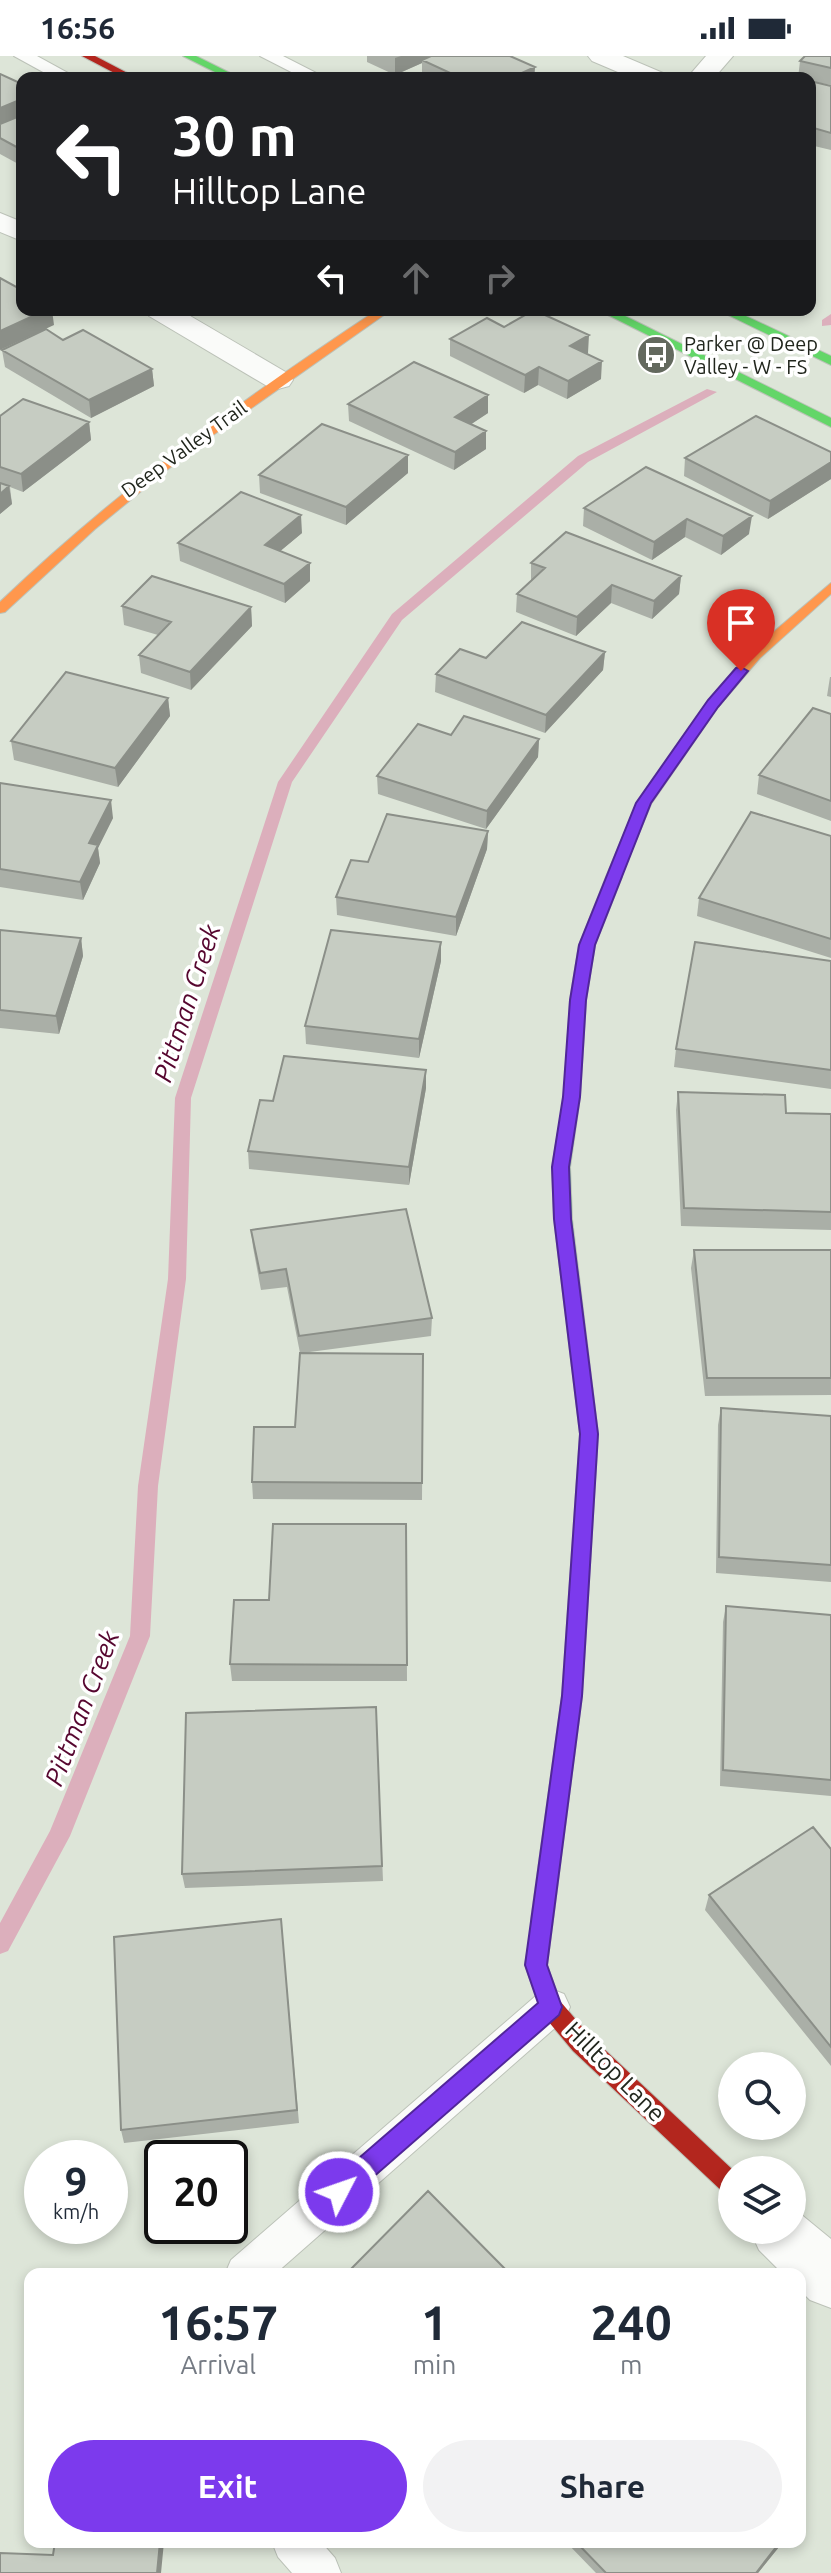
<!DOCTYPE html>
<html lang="en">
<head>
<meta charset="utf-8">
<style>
  body { margin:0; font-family:Ubuntu,sans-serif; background:#f2f2f3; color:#1f2937; height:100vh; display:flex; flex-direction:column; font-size:30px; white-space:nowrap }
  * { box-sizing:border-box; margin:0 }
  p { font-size:26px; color:#747a83 }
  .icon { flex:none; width:44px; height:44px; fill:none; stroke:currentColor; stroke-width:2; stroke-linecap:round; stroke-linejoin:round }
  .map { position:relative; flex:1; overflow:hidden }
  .sheet { position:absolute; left:24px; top:2212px; width:782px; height:280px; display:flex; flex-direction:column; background:#fff; border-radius:16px; box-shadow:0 4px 12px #0003 }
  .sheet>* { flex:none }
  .top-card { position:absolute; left:16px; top:16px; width:800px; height:244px; border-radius:16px; box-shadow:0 4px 12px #0003; background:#202124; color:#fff; overflow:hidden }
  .fabs { position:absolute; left:718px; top:1996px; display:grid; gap:16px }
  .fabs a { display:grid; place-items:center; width:88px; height:88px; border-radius:50%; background:#fff; box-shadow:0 4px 12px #0003; font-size:40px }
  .speed { position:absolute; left:24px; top:2084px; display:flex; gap:16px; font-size:40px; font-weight:700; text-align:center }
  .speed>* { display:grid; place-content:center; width:104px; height:104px; border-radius:50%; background:#fff; box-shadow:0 4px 12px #0003; line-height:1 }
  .speed small { font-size:20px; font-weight:400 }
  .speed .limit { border:4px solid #111; border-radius:12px; background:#fff; color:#111 }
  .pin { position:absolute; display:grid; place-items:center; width:68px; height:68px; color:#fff; margin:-82px -34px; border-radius:50% 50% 50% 0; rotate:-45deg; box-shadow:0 0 8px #0007 }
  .pin .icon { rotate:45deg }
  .me { position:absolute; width:88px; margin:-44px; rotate:49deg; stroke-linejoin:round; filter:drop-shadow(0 0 6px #0008) }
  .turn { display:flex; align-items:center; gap:28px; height:168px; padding:0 24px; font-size:36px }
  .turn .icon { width:104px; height:104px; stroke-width:2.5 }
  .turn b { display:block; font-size:56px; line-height:68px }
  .lanes { display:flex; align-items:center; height:76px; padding:0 24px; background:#0003; justify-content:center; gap:40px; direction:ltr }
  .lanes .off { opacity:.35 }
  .eta { display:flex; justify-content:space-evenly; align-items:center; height:136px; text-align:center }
  .eta b { font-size:48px; font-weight:700; line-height:56px }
  .cta { display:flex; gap:16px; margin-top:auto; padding:16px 24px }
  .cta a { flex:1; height:92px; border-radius:48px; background:#7c3aed; color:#fff; font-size:32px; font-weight:700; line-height:92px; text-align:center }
  .cta a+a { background:#f2f2f3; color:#1f2937 }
  .status { display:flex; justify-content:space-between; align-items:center; height:56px; padding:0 40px; background:#fff; direction:ltr }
  .status svg { height:22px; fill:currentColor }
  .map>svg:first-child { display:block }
</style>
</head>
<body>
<div class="status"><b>16:56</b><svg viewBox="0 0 49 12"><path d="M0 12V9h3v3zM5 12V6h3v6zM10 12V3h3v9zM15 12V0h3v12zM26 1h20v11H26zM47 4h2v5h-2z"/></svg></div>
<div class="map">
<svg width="831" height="2517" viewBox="0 0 831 2517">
  <rect width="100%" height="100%" fill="#dde5d8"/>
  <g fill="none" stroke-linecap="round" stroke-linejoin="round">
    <!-- stream -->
    <path fill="#dcafbc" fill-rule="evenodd" d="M831,258v11l-9,1v-6z
      M707,333l10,3 -129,70 -186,158 -110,162 -101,316 -5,181 -28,207 -8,150 -80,200 -62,115 -8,3v-31l50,-92 80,-195 8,-150 30,-207 7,-181 103,-316 114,-168 186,-158z"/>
    <!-- lane casing -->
    <g stroke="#bcc2b8" stroke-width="2">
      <path id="lane" d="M14,0h23l40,22h-23z
        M260,0h23l43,22h-23z
        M551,1933l13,5 6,13 -6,13 -289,254h-50l6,-14 307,-266z
        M272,2486h49l14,16 6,15h-49l-14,-16z"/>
    </g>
    <!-- street casing -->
    <g stroke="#bcc2b8" stroke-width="2">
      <path id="street" d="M588,0h35l40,17 4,5h-35l-40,-17z
        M706,0h27l-19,22h-27z
        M0,157l22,9v19l-22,-9z
        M145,254h35l109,64 4,6 -4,6 -11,3 -11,-3 -118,-70z
        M792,2151l39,32v69l-21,-8 -10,-10v-16h-17l-24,-24 -9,-20h42z"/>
    </g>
    <!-- fast casing -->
    <g stroke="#bcc2b8" stroke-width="2">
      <path id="fast" d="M183,0h13l44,22h-13z
        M598,254h15l218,108v9z
        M718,254h15l98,46v9z
        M614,816l8,5 -27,68 -9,55 -6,97 -10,70 2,52 26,215 -16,262 -29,224 -3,7 -8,3 -8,-3 -3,-7 31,-224 18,-262 -26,-215 -2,-52 12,-70 6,-97 9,-55 27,-68z"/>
    </g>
    <!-- slow casing -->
    <g stroke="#bcc2b8" stroke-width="2">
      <path id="slow" d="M377,254h14l-202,142 -94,77 -90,83 -5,1v-11c116,-111 244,-204 377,-292z
        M831,527v11l-71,64 -42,49 -67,97 -32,77h-10l-3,-4 31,-74 71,-102 42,-49z"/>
    </g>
    <!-- jam casing -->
    <g stroke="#bcc2b8" stroke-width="2">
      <path id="jam" d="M82,0h13l42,22h-13z
        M542,1854l8,3 3,7 -6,45 13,36 29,34 144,135 -1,27 -8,-4 -151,-142 -30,-36 -18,-50 9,-52z"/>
    </g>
    <!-- lane -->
    <use href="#lane" fill="#fafbf9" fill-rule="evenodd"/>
    <!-- street -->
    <use href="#street" fill="#fafbf9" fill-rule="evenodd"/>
    <!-- fast -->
    <use href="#fast" fill="#63d668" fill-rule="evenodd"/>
    <!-- slow -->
    <use href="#slow" fill="#ff974d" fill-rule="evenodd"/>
    <!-- jam -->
    <use href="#jam" fill="#b3261e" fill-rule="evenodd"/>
  </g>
  <!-- wall -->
  <path fill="#aaafa7" d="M367,0h143l25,11 -1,11h-109l-3,-1v-14l-27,12 -28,-13z
    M831,0v29l-21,-4v-3h-12l2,-17z
    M0,18l22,10v82l-22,-12z
    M810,25l21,5v64l-21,-5z
    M504,271l84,26 -2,1 15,25 -34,20 -29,-14 -14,8 -74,-37v-17z
    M63,284l89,29 2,17 -63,32 -86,-51 -3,-17z
    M348,348l140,9 -17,11 15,25 -32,21 -105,-49z
    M0,360l89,6 2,18 -68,52 -13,-5 2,17 -12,10z
    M831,396v27l-63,40 -84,-43 1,-18z
    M646,411l103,67 -28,21 -36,-18 -33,23 -69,-34 1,-18z
    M408,417l-62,52 -86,-32 -1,-18z
    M302,477l-22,18 30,12v18l-25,22 -105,-42 -2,-18z
    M531,507l150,13 -2,18 -27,25 -41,-16 -35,33 -60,-24 1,-18 14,-13z
    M122,550l129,1 1,19 -61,64 -50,-17 -2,-18 19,-20 -34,-10z
    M605,596l-2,18 -58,63 -110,-41 1,-18 50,-16z
    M830,621h1v20l-4,-1z
    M168,642l2,18 -52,71 -104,-27 -3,-19z
    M831,658v107l-74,-27 2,-19z
    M451,679l88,4 -1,18 -52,72 -108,-35 -1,-18z
    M0,727l113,35 -15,30 2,15 -17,37 -83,-13z
    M488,775l-1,18 -31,87 -119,-21 -1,-18 32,-35z
    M831,780v122l-134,-42 2,-18z
    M0,874l81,8 2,18 -24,78 -59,-6z
    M441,886v19l-22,97 -113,-14 -1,-18z
    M831,905v128l-157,-22 2,-18z
    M426,1014v18l-17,97 -160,-16 -1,-18 25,-50z
    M678,1036l108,21 45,1v116l-150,-4 -5,-116z
    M251,1174l181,88 -1,18 -129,17 121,1 -1,146 -169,-1 -1,-17 43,-55 5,-74 -13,-66 -26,3 -8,-43z
    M694,1194h137v145l-126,1 -14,-128z
    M721,1352l110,8v166l-115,-9 2,-148z
    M406,1468l1,157h-175l-2,-17 39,-64z
    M726,1550l105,9v181l-111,-10 3,-164z
    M376,1651l7,174 -198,7 -3,-14z
    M831,1793v217l-126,-156 4,-15z
    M281,1863l18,204 -175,20 -3,-13z
    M566,2486h217l-25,31h-162z"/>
  <!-- shaded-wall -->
  <path fill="#8b8f88" d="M401,0h37l-16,4v3l-27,12v-17z
    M535,11l-1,11h-23z
    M22,43v18l-22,9v-18z
    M46,254h6l2,15 -54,25v-19z
    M589,279l-1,18 -19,11 1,-18z
    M602,305l-1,18 -34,20 1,-18z
    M539,311l-1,18 -14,8 1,-18z
    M152,313l2,17 -63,32 -2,-18z
    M488,339v18l-33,22v-18z
    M89,366l2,18 -68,52 -2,-18z
    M486,375v18l-32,21 1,-18z
    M408,399v18l-62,52v-18z
    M831,406v17l-63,40 2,-18z
    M9,430l3,18 -12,10v-20z
    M301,459l1,18 -36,30 -1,-18z
    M752,460l-3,18 -28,21 2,-19z
    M687,463l-2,18 -33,23 2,-18z
    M310,507v18l-25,22 -1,-19z
    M681,520l-2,18 -27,25 2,-18z
    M612,529l-1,18 -35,33 1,-19z
    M251,551l1,19 -61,64 -1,-18z
    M605,596l-2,18 -58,63 1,-18z
    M168,642l2,18 -52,71 -3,-19z
    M539,683l-1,18 -52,72 1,-18z
    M111,744l2,18 -15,30 2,15 -17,37 -3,-18 9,-39z
    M488,775l-1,18 -31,87v-19z
    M81,882l2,18 -24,78 -3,-18z
    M441,886v19l-22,97v-19z
    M426,1014v18l-17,97v-18z
    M160,2486h4l-3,31h-4z
    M780,2486h3l-25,31h-2z"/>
  <!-- building -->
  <path fill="#c6ccc2" stroke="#8b8f88" stroke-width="2" d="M431,0h79l25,11 -24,11h-54l2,-1 -37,-17z
    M805,0h26v12l-31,-7z
    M0,18l22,10v15l-22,9z
    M810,25l21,5v47l-21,-6z
    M22,59v35l-22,-12v-14z
    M0,222l22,12v20h24l-46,21z
    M534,254l55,25 -19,11 32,15 -34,20 -29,-14 -14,8 -75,-36 37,-21 17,9z
    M46,273l17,11 20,-10 69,39 -63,31 -87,-50z
    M414,306l74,33 -33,22 31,14 -31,21 -107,-48z
    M23,343l66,23 -68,52 -21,-7v-51z
    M756,360l75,36v10l-61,39 -85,-43z
    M322,368l86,31 -62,52 -87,-32z
    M646,411l106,49 -29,20 -36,-17 -33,23 -70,-34z
    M0,427l9,3 -9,8z
    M241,436l60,23 -36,30 45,18 -26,21 -106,-41z
    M566,476l115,44 -27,25 -42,-16 -35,32 -60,-23 28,-26 -14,-5z
    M152,520l99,31 -61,65 -51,-17 32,-33 -49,-16z
    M522,566l83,30 -59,63 -110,-41 24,-25 26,9z
    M66,616l102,26 -53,70 -104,-27z
    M813,652l18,6v87l-72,-26z
    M464,660l75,23 -52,72 -110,-35 41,-52 33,11z
    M0,727l111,17 -22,43 9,2 -18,37 -80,-13z
    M751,756l80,24v103l-132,-41z
    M387,758l101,17 -32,86 -120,-20 15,-37 17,2z
    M0,874l81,8 -25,78 -56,-6z
    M331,874l110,12 -22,97 -114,-13z
    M695,886l136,19v109l-155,-21z
    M284,1000l142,14 -17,97 -161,-16 12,-51 13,1z
    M678,1036l107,3 1,18 45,1v98l-147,-4z
    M406,1153l26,109 -133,18 -13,-67 -26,4 -9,-43z
    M694,1194h137v128h-124z
    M300,1297l123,1 -1,129 -170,-1 2,-55h41z
    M721,1352l110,8v149l-112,-8z
    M273,1468h133l1,141 -177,-1 4,-64h35z
    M726,1550l105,9v165l-108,-10z
    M376,1651l6,159 -200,8 4,-161z
    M813,1771l18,22v198l-122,-152z
    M281,1863l16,191 -176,20 -7,-193z
    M428,2135l82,83h-164z
    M55,2486h105l-3,31h-157v-20l53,2z
    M576,2486h204l-24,31h-150z"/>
  <!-- route -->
  <path fill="#7c3aed" stroke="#51269a" stroke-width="2" d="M741,611l7,4 -30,36 -67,96 -56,142 -9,55 -6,97 -11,70 2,52 27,215 -16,262 -35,269 15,42 -3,8 -212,185 -8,4 -9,-4 -3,-8 3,-9 208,-180 -13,-38 37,-269 18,-262 -26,-215 -2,-52 11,-70 7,-97 9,-55 57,-142 72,-103 28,-32z"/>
  <!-- icons -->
  <defs>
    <g id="bus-disc" transform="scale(2)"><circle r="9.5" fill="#63695e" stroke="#fff"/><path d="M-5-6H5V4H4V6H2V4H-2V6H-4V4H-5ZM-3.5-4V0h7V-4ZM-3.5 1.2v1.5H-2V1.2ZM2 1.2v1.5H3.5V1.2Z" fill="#fff"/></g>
  </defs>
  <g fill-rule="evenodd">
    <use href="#bus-disc" x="656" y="299"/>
  </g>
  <g text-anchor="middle" stroke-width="7" stroke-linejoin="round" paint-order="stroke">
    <!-- far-poi labels -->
    <g font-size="20" fill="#21261d" stroke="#fff" text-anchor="start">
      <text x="684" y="295">Parker @ Deep<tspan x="684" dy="23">Valley - W - FS</tspan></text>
    </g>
    <!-- far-street labels -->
    <g font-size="20" fill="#21261d" stroke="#fff">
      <text transform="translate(184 393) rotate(-36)" y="7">Deep Valley Trail</text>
    </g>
    <!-- street labels -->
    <g font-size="24" fill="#21261d" stroke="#fff">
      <text transform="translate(615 2016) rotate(45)" y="8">Hilltop Lane</text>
    </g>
    <!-- water labels -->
    <g font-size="26" font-style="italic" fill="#56062f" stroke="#fff">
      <text transform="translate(187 947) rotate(-72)" y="9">Pittman Creek</text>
      <text transform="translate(82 1652) rotate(-69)" y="9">Pittman Creek</text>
    </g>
  </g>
</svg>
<div class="fabs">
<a><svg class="icon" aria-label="search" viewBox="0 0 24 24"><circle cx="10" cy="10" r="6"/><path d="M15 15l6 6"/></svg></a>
<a><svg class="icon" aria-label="layers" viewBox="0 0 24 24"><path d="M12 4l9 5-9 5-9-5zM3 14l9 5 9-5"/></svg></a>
</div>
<div class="speed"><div>9<small>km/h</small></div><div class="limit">20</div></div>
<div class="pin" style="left:741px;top:615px;background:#d93025"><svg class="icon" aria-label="arrive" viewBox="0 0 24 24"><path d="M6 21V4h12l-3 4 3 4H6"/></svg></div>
<svg class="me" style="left:339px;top:2136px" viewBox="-20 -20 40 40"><circle r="17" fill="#7c3aed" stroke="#fff" stroke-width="3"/><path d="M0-11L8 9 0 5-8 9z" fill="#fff"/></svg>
<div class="top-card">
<div class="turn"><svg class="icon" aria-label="left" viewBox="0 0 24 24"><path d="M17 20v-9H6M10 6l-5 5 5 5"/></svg><div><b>30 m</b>Hilltop Lane</div></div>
<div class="lanes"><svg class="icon" aria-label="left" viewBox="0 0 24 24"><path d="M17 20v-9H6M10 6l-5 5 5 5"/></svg><svg class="icon off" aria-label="ahead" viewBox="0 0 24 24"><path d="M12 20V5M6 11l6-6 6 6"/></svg><svg class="icon off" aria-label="right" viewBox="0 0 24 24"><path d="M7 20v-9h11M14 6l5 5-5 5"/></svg></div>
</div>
<section class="sheet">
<div class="eta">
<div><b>16:57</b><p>Arrival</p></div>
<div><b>1</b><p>min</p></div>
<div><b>240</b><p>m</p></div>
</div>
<div class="cta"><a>Exit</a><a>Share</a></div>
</section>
</div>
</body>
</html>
